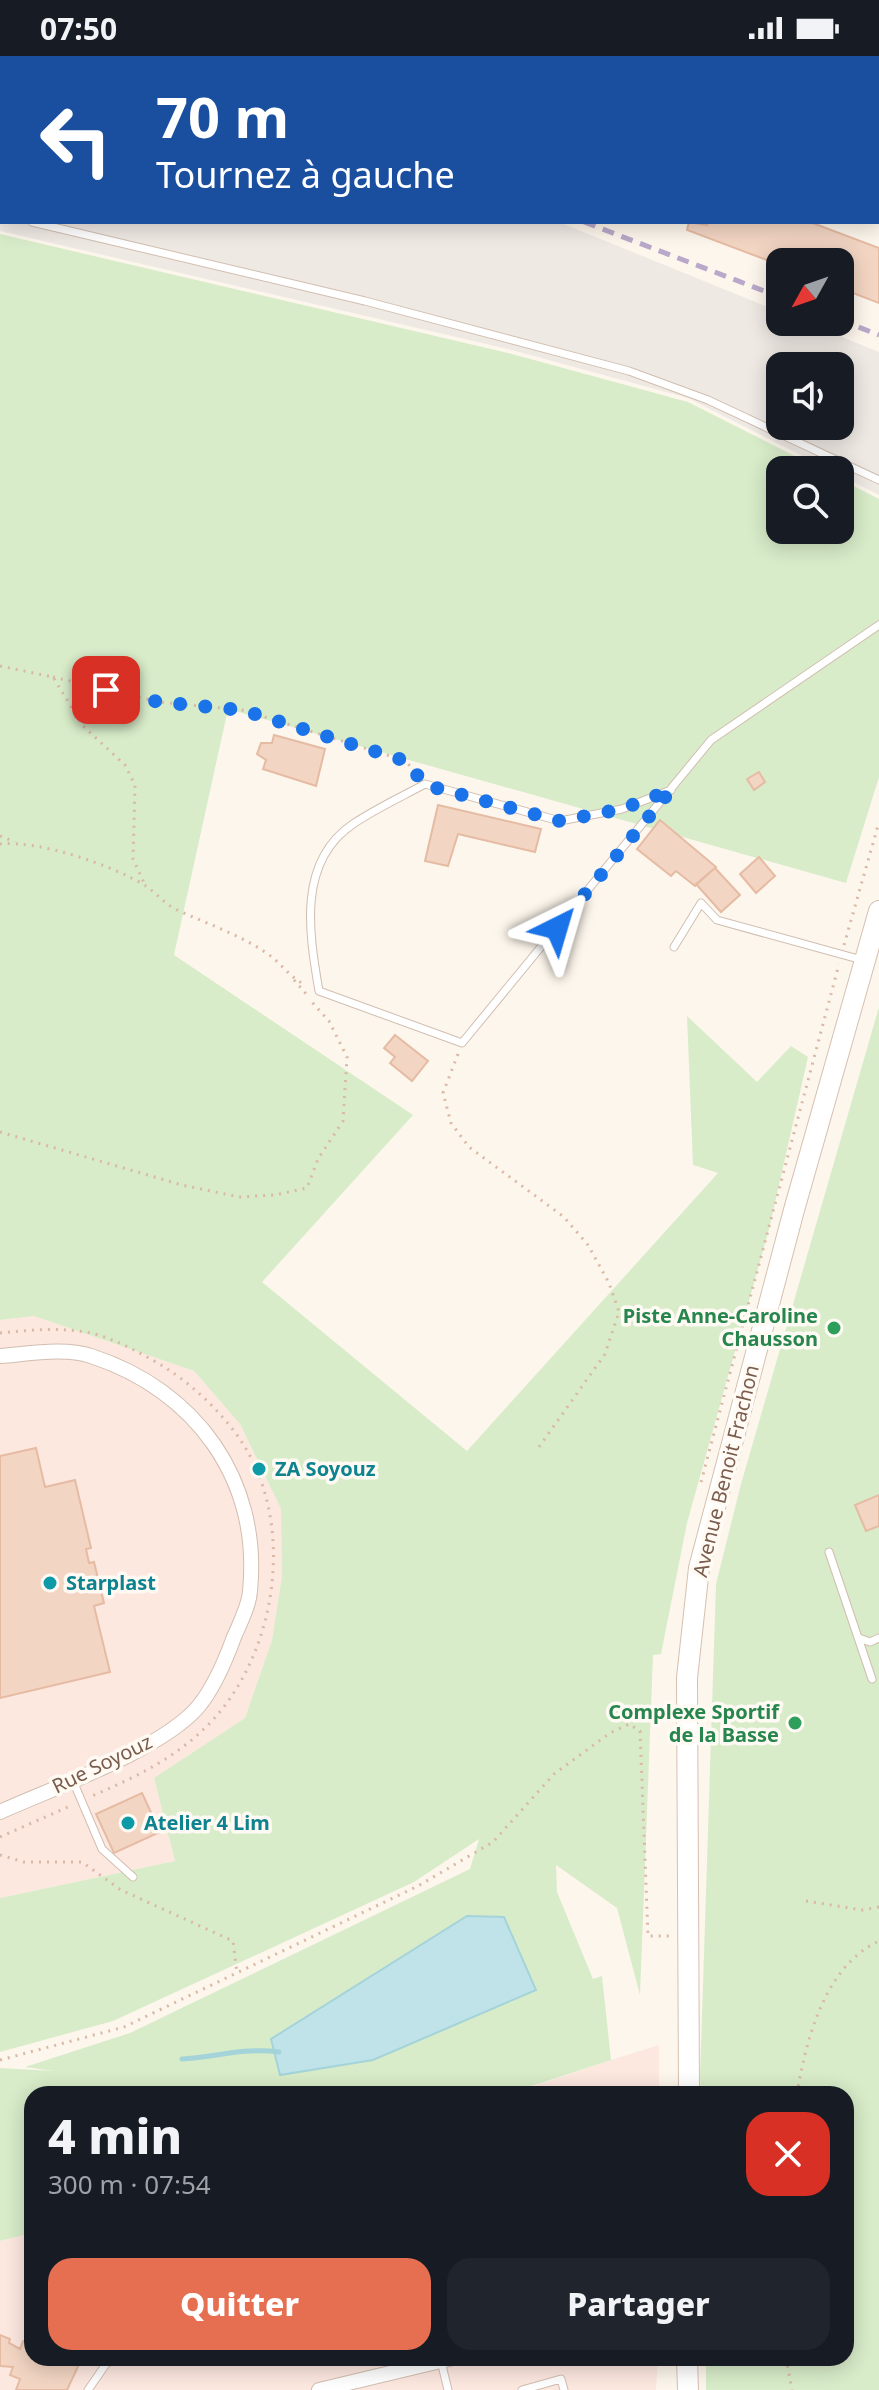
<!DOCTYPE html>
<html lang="fr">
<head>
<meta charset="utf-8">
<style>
  body { margin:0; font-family:"Noto Sans",sans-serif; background:#20242c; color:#f1f3f6; height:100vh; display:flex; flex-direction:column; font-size:30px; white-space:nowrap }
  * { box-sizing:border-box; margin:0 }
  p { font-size:26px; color:#9ea1a6 }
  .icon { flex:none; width:44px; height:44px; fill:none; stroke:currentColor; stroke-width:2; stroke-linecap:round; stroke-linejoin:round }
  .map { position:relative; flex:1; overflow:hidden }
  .drawer { position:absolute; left:24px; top:2030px; width:830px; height:280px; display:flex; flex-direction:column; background:#171b24; border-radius:24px; box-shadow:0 4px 20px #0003 }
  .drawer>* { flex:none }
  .guide { position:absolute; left:0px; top:0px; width:880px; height:168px; box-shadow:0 4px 20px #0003; background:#1a4fa0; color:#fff; overflow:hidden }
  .needle { width:52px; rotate:230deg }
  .fabs { position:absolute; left:766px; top:192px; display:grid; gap:16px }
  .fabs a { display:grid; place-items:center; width:88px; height:88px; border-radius:16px; background:#171b24; box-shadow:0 4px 20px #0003; font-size:40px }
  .pin { position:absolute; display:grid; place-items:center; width:68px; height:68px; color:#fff; margin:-34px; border-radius:16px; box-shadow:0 4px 12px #0006 }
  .me { position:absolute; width:88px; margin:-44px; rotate:40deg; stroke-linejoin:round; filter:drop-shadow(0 0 6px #0008) }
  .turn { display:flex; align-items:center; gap:28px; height:168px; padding:0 24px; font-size:36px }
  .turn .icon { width:104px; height:104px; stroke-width:2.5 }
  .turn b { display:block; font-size:56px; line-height:68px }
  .round { display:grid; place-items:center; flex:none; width:84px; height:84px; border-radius:24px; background:#20242c }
  .overview { display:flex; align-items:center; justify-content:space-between; height:136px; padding:0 24px }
  h1 { font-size:48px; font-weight:800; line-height:60px }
  .primary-button { display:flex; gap:16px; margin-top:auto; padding:16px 24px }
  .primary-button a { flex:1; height:92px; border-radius:24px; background:#e76f51; color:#fff; font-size:32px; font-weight:800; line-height:92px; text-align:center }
  .primary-button a+a { background:#20242c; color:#f1f3f6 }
  .status { display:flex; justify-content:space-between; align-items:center; height:56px; padding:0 40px; background:#171b24; direction:ltr }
  .status svg { height:22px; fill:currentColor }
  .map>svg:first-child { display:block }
</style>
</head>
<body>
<div class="status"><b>07:50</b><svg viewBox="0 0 49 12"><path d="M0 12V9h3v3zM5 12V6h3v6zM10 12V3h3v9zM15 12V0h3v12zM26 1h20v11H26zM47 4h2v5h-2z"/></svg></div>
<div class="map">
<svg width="879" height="2334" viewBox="0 0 879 2334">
  <rect width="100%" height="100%" fill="#fdf6ec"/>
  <!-- commercial -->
  <path fill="#fde8e0" d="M34,1260l160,55 46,53 41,85 1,67 -10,64 -27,78 -91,60 21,83 -175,37v-578z
    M659,1989v49h-149l101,-34z
    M32,2177v125h626l-2,32h-656v-149z"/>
  <!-- industrial -->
  <path fill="#efe9e4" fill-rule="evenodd" d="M387,0h492v100l-1,-98z
    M0,14l2,152h557l221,90v10h25l74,30v143l-39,-20v-5h-10l-142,-72 -176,-48 -512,-119zM780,310h60v60h-60z"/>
  <!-- green -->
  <path fill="#d8ecc9" d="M0,178l512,120 176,48 134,68h-42v60h60v-51l39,20v278l-33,106 -618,-174 -54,246 239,160 -151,167 205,169 251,-278 -25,-8 -6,-149 70,66 34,-36 17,11 -39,172 -82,294 -26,131 -8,1 -13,340 -23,-87 -61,-43 1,27 36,87 9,-3 9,84 -104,34h-475v139l-32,8v-173l53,3 -28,-4 105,-34 340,-164 9,-30 -65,43 -301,139 -113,31v-154l175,-37 -21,-83 91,-60 27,-78 10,-64 -1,-67 -41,-85 -46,-53 -160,-55 -34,4z
    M879,951v1383h-173v-32h140v-264h-145l-1,-16 16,-494 25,-100z"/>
  <!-- water -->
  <path fill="#bfe3e8" stroke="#a5d3da" stroke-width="2" d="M467,1860l37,1 32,73 -163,70 -93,15 -9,-36z"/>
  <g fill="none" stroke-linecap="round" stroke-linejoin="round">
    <!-- stream -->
    <path stroke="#a5d3da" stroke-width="5" d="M182,2003c33,-2 65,-12 97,-7"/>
  </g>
  <!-- building -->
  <path fill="#f3d5c3" stroke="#e6bba3" stroke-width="2" d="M689,166l18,3 1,-3h102l69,26v55l-39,-15v-26h-60v3l-93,-35z
    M274,679l51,14 -9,37 -53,-17 3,-9 -9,-6 4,-11h11z
    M759,716l6,10 -11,8 -7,-11z
    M438,749l103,24 -6,23 -77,-18 -10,32 -23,-5z
    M660,764l56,47 -21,19 -19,-15 -5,5 -34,-27z
    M759,801l16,19 -19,17 -16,-19z
    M715,812l25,27 -19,17 -25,-28z
    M395,979l33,26 -16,20 -22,-18 5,-6 -11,-9z
    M36,1392l9,39 30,-7 16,68 -5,1 3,14 5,-1 10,41 -10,3 16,66 -110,26v-242z
    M879,1439v31l-13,5 -11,-26z
    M142,1737l18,39 -46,21 -18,-39z
    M0,2279l10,4 -1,4 11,6 3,-8 9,4v13h50l-15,32h-51l4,-11 -10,-4 3,-8 -13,-1z"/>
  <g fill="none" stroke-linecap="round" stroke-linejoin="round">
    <!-- lane casing -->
    <g stroke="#d1beb0" stroke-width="9">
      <path id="lane" d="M724,2l1,-2
        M0,159h2
        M32,166l333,79 264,70 79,29 171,80
        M671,734l-49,19 -62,12 -135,-37c-24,13 -50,25 -72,40 -56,38 -44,109 -34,167l143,52 249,-303 168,-115
        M674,891l27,-44 16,17 145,40
        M829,1496l43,127
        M859,1582l11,4 9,-4
        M73,1725l29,68 31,28
        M441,2305l7,29
        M88,2334l18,-26 9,-6
        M522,2334l39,-11 3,11"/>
    </g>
    <!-- street casing -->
    <g stroke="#d1beb0" stroke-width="16">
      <path id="street" d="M0,1300c28,-2 64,-9 91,0 105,34 170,124 159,235 -1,15 -10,32 -16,46 -8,22 -21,52 -36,70 -37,43 -145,81 -198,105
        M319,2334l134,-32"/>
    </g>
    <!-- secondary casing -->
    <g stroke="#d6c0b0" stroke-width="22">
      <path id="secondary" d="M344,0l8,2
        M878,117h1
        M878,134l1,1
        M689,2038l-2,-416 12,-110 95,-358 85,-299
        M687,2302l1,32"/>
    </g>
    <!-- path -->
    <path stroke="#d9b8a5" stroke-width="3" stroke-dasharray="2 6" stroke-linecap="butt" d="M407,0l8,2
      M0,610l53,11 30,49 42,39 10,20 -2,74 12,26
      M53,621l106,25 83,8 164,51 10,13
      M0,780l15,6
      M0,788c39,-4 112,21 146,42 10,7 18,17 29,23 32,15 64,25 93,45 14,10 22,24 38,31
      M844,889l35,-123
      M294,924l13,15
      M458,998l-15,39 8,30 18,24 95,70 24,28 21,38 10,29 -14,42 -66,93
      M0,1076l182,53 57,12 36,-2 32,-7 11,-29 25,-38 4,-64 -18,-36 -18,-20
      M0,1277c30,-3 61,-6 91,0 20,5 38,14 56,24 34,18 63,43 87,74 64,83 46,219 -24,292 -34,35 -74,54 -118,73
      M701,1426l138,-518
      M0,1781l70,-31
      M0,1799l24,7h58l39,28 112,51 4,33
      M806,1845l56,9 17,-3
      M0,2004l124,-33 294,-141 75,-44 61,-68 56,-41 19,-9 11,7 8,205h22
      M797,2038c9,-55 28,-128 82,-153
      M786,2302l6,32"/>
    <!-- lane -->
    <use href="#lane" stroke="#fff" stroke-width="7"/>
    <!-- street -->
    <use href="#street" stroke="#fff" stroke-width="14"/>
    <!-- secondary -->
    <use href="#secondary" stroke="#fff" stroke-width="20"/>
    <!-- rail -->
    <path stroke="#b9a8c9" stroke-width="5" stroke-dasharray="12 8" stroke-linecap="butt" d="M3,0l13,2
      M68,0l11,2
      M584,166l196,75
      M840,264l39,15"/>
  </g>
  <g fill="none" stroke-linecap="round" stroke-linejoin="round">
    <!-- route -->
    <path stroke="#1a73e8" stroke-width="14" stroke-dasharray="0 25.2" d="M106,634l53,12 83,8 164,51 19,24 135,36 62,-12 49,-19 -114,138"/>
  </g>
  <!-- markers -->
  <g fill="#2e9e5b" stroke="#fffaf3" stroke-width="3">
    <circle cx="834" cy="1272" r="8"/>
    <circle cx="795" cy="1667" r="8"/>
  </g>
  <g fill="#0f9aa8" stroke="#fffaf3" stroke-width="3">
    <circle cx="259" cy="1413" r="8"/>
    <circle cx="50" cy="1527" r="8"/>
    <circle cx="128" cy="1767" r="8"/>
  </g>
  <g text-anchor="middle" stroke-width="7" stroke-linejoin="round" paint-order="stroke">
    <!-- leisure labels -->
    <g font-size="20" font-weight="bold" fill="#27864d" stroke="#fffaf3" text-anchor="end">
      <text x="818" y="1267">Piste Anne-Caroline<tspan x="818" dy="23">Chausson</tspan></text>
      <text x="779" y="1663">Complexe Sportif<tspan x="779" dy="23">de la Basse</tspan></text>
    </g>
    <!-- culture labels -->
    <g font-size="20" font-weight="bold" fill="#0d838f" stroke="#fffaf3" text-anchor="start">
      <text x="275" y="1420">ZA Soyouz</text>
      <text x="66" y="1534">Starplast</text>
      <text x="144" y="1774">Atelier 4 Lim</text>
    </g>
    <!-- street labels -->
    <g font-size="20" fill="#7a5c4d" stroke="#fffaf3">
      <text transform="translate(726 1415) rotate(-76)" y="7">Avenue Benoit Frachon</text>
      <text transform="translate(102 1708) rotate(-26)" y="7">Rue Soyouz</text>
    </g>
  </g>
</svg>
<div class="fabs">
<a><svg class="needle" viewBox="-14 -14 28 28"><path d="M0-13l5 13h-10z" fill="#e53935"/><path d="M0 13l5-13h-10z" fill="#9ea1a6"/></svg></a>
<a><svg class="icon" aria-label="sound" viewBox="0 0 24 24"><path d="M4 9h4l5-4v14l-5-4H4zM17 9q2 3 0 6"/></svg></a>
<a><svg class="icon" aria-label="search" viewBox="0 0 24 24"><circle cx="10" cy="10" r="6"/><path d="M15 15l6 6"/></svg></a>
</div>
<div class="pin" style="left:106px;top:634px;background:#d93025"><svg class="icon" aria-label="arrive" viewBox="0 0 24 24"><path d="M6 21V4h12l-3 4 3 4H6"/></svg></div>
<svg class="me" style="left:557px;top:872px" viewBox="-20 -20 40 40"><path d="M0-17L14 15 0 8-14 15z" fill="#1a73e8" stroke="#fff" stroke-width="4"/></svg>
<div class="guide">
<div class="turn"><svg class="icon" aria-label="left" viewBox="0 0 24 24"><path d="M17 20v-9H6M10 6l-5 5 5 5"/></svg><div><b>70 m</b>Tournez à gauche</div></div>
</div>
<section class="drawer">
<div class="overview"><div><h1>4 min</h1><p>300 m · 07:54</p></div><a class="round" style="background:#d93025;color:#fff"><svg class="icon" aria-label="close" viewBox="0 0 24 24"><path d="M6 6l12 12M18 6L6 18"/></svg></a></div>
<div class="primary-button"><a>Quitter</a><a>Partager</a></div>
</section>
</div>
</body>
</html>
